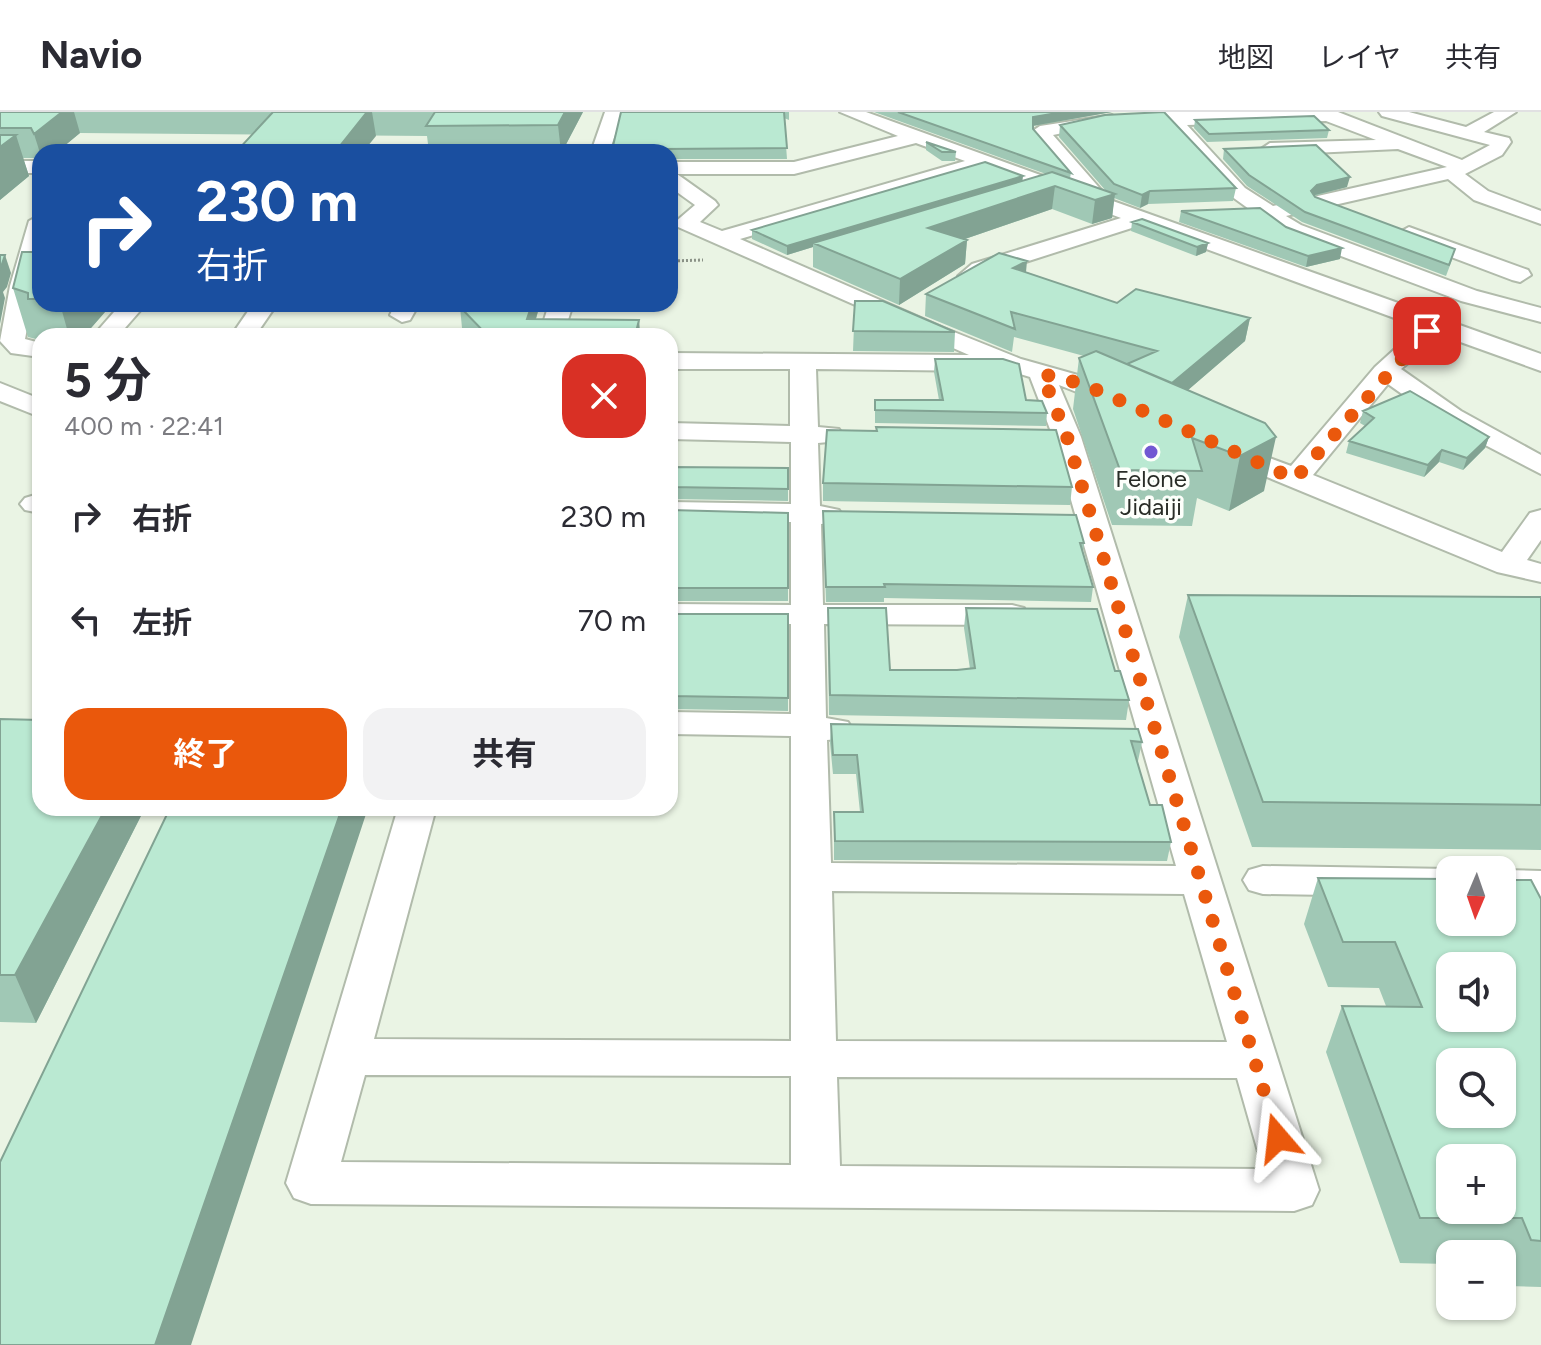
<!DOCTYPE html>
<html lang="ja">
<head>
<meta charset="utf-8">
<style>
  body { margin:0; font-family:Figtree,"Noto Sans JP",sans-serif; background:#f2f2f3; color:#2b2b33; height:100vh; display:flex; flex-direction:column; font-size:30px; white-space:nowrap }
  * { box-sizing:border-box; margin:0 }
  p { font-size:26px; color:#7c7c81 }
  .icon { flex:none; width:44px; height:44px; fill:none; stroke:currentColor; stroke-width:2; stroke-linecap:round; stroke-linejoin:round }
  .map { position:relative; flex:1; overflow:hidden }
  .side { position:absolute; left:32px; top:216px; width:646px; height:488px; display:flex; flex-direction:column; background:#fff; border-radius:24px; box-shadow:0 2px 6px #0004 }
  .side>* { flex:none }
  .banner { position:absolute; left:32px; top:32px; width:646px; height:168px; border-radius:24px; box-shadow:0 2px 6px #0004; background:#1a4fa0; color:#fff; overflow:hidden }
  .needle { width:52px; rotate:182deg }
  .buttons { position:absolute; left:1436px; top:744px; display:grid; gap:16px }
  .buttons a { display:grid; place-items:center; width:80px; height:80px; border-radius:16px; background:#fff; box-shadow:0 2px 6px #0004; font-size:40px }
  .pin { position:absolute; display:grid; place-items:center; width:68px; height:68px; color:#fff; margin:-34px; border-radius:16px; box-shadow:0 4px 12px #0006 }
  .me { position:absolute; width:88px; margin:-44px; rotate:343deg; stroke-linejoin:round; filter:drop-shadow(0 0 6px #0008) }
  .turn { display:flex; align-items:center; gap:28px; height:168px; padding:0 32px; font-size:36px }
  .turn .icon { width:104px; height:104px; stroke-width:2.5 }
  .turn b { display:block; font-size:56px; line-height:68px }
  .round { display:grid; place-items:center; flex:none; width:84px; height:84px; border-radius:24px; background:#f2f2f3 }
  .summary { display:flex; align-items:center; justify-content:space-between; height:136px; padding:0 32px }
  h1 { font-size:48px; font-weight:700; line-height:60px }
  .primary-button { display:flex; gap:16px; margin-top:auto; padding:16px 32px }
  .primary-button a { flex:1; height:92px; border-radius:24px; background:#ea580c; color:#fff; font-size:32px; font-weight:700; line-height:92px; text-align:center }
  .primary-button a+a { background:#f2f2f3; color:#2b2b33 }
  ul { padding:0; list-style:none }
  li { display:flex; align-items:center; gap:24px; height:104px; padding:0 32px }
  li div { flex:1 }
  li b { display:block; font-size:30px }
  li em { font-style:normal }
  header { display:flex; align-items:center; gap:48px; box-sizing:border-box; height:112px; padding:0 40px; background:#fff; border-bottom:2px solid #e1e1e2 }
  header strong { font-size:38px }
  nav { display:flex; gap:44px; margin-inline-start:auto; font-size:28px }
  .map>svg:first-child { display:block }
</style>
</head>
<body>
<header>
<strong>Navio</strong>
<nav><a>地図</a><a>レイヤ</a><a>共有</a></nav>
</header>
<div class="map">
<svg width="1541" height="1233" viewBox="0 0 1541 1233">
  <rect width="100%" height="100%" fill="#eaf4e4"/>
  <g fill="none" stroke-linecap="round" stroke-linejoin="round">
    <!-- minor casing -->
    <g stroke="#b1bbab" stroke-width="4">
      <path id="minor" d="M605,0h18l-14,40h-18z
        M840,0h26l213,77 -48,-57 9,-6 72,-11v8l-59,12 57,65 431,154v17l-100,-36 -40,34 60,42 80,44v19l-98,-51 -55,-39 -75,91 189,77 28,-39 11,-3v30l-14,20 14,4v18l-44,-10 -281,-116 -4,-6 4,-6 10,-2 65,24 84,-99 44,-40 -278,-102 -153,49 -11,7h-16l-3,-5 14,-12 149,-46 -137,-51 -244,72 204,89 77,31 71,20 39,17 4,6 -4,6 -9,2 -63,-25 22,52 238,753 -7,15 -18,6 -983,-7 -17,-6 -8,-15 112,-375h38l-62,231 417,2v-305l-121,-2v-22l121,2v-90h-121v-20l121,1v-83l-121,-2v-18l121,2v-62l-121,-3v-16l120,3v-57h-120v-16l299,2 -291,-128 -4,-4 21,-18 -25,-18v-25h124l104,-26zM916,31l49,18 -243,70 -22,-9 18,-17 -3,-4 -38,-27h117zM994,254l36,11 23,60 123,429 -345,-3 -4,-123 21,-2 5,-8 -5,-8 -22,-4 -2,-94 188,1 12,-3 4,-7 -4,-7 -12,-3h-189l-2,-81 18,-2 4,-6 -4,-6 -19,-4 -2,-63 21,-2 4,-6 -4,-6 -21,-2 -2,-58 167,2zM832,779l352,3 43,148 -391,-1zM365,963l426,1v89l-450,-3zM837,965l400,1 26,91 -423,-3z
        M1156,0h182l124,48 28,-15 -108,-29 -3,-4h30l57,15 28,-15h22l-32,20 25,6 2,4 -9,13 -37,19 23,17 53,20v13l-67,-24 -26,-21 -162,37 15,9 176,66 64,17v14l-80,-21 -176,-66 -54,-39zM1326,9l50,19 -106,3 -9,6 9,6 128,-6 49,18 -174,39 -28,-18 -58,-63z
        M0,49h40v12h-40z
        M40,103v44l-15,80 15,4v14l-29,-4 -11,-12 10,-55 19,-65z
        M1409,115l119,43 3,5 -11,7 -8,-2 -111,-42 -3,-5z
        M121,192h25l-28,32h-25z
        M253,192h24l-22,32h-24z
        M395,192h24l-9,16 -8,2 -12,-7z
        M549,192h24l-10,32h-24z
        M0,271l40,16v18l-40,-16z
        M35,383h5v18l-15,-3 -5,-6 5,-6z
        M1263,754l187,3 4,1h-4v27l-187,-3 -14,-4 -6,-10 6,-10z
        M1502,758l39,1v28l-39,-1z"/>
    </g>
    <!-- path -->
    <path stroke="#8b9287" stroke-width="3" stroke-dasharray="2 2" stroke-linecap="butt" d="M670,149l33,-1"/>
    <!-- minor -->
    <use href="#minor" fill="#fff" fill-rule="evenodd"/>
  </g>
  <!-- wall -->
  <path fill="#a0c8b5" d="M0,0h583l-21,40h-133l-2,-16 -347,-3 -23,19h-17v6h-17l6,18 -29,24z
    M621,0h168v8l-5,-2 3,41h-117v-7h-56l-1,-6z
    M874,0h238l-79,14v3l38,44 -1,5 36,13 -47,-54 1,-12 176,63 -3,13 -85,3 -8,4 -26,-10 -2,20 -20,6 -40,-15 -87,30 2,1 -2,24 -66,41 -86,-38v-20l-26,8 -35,-16v-9l270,-49 24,-7z
    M1195,8l134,10 -2,8 -120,4 -13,-14z
    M926,30l30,10 -1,9h-13l-16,-11z
    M1224,37l123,38 -33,9 138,64 -6,16 -144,-54 -55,-36 -24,-27z
    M1181,99l105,16 54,32 -34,8 -127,-45z
    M1132,110l76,21 -2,9 -10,4 -65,-25z
    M40,140v52h72l-28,32h-44v4l-12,-3 -15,-49z
    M1026,160l91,31 133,15 -5,23 -57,49 77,33 -1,68 -35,20 -32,-13 -5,28 -80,-1 -39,-116 6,-51 5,-2 -70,-19 -2,15 -87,-36 1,-22z
    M855,189l100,31 -1,20 -101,-1z
    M540,192l-4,15 103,1 1,16h-170l-8,-8 -2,-21z
    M935,247l91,41 21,13 -1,13 -171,-3v-23h64l-5,-28z
    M1363,299l126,26 -4,11 -22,22 -24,-8 -15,15 -78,-24 3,-12 16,-15 -5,-3z
    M670,355l118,1v33l-118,-2z
    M823,371l249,4 -2,18 -247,-4z
    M670,398l118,3v88h-118z
    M823,399l261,32 -1,8 10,36 -2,15 -207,-4v4h-58z
    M1188,483l353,2v253l-289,-3 -73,-210z
    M828,496l62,62h67l13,-1 -6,-41 2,-20 149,63 14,29 -3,20 -297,-5z
    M670,502h118v97l-118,-2z
    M0,607l40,89h105l-109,215 -36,-1z
    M831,612l311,18 -4,19h-1l13,44 21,37 -4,19 -333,-1v-48h26l-4,-38h-23l-3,-31z
    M1318,766l223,21v388l-33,-1 -6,-14v-18h-52v10l-50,-1 -74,-211 16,-46h44l-7,-18 -51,-1 -24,-63z"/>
  <!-- shaded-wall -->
  <path fill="#82a393" d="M62,0h12l6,21 -23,19h-17v1l-6,-19z
    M367,0h5l4,24 -13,16h-28z
    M565,0h18l-21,40h-1l-3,-27z
    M1063,0h49l-80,14 1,-9z
    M16,23l13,41 -29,24v-53z
    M1023,64l-1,9 -209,58v4l-26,8v-9z
    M1350,65l-3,10 -32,8 -6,7 2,-11 6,-6z
    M1055,74l-3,23 -125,43 1,-24z
    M1150,79l-2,13 -8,4 2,-13z
    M1115,82l-3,24 -20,6 3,-24z
    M967,128l-2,24 -66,41 1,-26z
    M1208,131l-2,9 -10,4 1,-9z
    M1342,136l-2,11 -34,8 2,-11z
    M5,143l6,18 -4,14 -4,5 2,6 -5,26v-54z
    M1027,149l-2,22 -12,-15z
    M60,192h52l-28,32h-15z
    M532,192h8l-9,32 -4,-17z
    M1250,206l-5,23 -79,68 4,-25z
    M639,208l1,16h-5z
    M1276,325l-12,54 -35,20 11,-55z
    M1489,325l-4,11 -22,22 4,-12z
    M1442,338l-3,12 -15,15 4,-12z
    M106,696h39l-109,215 -21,-48z
    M342,696h26l-177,537h-36z"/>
  <!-- building -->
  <path fill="#bae9d2" stroke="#82a393" stroke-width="2" fill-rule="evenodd" d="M0,0h62l-28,22 -3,-6h-31z
    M273,0h94l-32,40h-99z
    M435,0h130l-7,13 -132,1z
    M621,0h163l3,36 -125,1 -1,3h-31l2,-6h-19z
    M898,0h165l-30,5v12l38,44z
    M1164,0l72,76 -86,3 -8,4 -28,-11 -54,-59 45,-10z
    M1314,4l15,14 -120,4 -14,-14z
    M0,23h16l-16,12z
    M926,30l30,10h-14z
    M1316,33l34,32 -33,8 -6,6 4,6 140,52 -6,16 -144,-53 -56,-37 -25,-26z
    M985,50l38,14 -236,70 -35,-16z
    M1052,60l63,22 -20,6 -40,-14 -127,42 39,12 -67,39 -87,-36z
    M1260,96l26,19 56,21 -34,8 -127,-45z
    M1142,107l66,24 -11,4 -65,-25z
    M22,140h18v47h-12v-6l-15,-5z
    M999,141l28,8 -14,7 104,35 19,-14 114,29 -78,65 -45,-19 30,-13 -146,-39 4,17 -89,-35z
    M0,143h5l-5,15z
    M855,189h28l72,31 -102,-1z
    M471,192h61l-5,15 112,1 -4,16h-147l-28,-29z
    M1096,239l169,72 11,14 -36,19 -48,-18 10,33 -82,-1 -41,-112z
    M935,247h68l16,5 7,36 16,1 5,12 -172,-3v-10h68z
    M1410,279l79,46 -22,21 -25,-8 -14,15 -79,-24 25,-23 -11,-7z
    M876,315l180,3 16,57 -249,-4 4,-53 50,1z
    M670,355l118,1v21l-118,-2z
    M670,398l118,3v75h-118z
    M823,399l253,4 8,28h-4l13,44 -209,-3 1,3h-59z
    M1188,483l353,2v208l-278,-3z
    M828,496h58l4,62h67l18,-2 -9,-60 131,1 18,62h5l9,29 -299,-5z
    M670,502h118v84l-118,-2z
    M0,607l40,1v88h66l-91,167h-15z
    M831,612l307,5 4,13 -11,-1 19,64h12l9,37 -336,-1 -1,-29h29l-6,-57h-24z
    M170,696h172l-187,537h-155v-183z
    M1318,766l132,1v43h52v-42h29l10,19v342l-10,-1 -9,-22h-102l-78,-212 80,1 -27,-65h-52zM1450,854h52v52h-52zM1450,950h52v52h-52zM1450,1046h52v52h-52z"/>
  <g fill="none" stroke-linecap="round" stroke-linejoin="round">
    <!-- route -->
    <path stroke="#ea580c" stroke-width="14" stroke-dasharray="0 25.2" d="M1278,1026l-211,-701 -25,-63 41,10 212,95 132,-148"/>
  </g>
  <!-- markers -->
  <circle fill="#7258d2" stroke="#fdfffb" stroke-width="3" cx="1151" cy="340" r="8"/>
  <g text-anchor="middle" stroke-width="7" stroke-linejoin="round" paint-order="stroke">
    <!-- far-poi labels -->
    <g font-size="24" fill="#292d27" stroke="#fdfffb">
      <text x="1151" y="375">Felone<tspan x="1151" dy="28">Jidaiji</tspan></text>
    </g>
  </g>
</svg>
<div class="buttons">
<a><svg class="needle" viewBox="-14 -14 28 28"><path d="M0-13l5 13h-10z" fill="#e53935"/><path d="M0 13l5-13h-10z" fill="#7c7c81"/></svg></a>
<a><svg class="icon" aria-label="sound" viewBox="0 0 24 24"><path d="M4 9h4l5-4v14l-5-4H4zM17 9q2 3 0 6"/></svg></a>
<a><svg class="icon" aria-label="search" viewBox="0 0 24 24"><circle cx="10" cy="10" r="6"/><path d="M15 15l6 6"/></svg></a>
<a>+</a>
<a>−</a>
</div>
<div class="pin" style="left:1427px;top:219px;background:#d93025"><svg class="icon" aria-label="arrive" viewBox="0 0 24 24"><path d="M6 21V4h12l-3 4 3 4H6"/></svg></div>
<svg class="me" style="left:1278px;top:1026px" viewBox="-20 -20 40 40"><path d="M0-17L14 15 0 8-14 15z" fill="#ea580c" stroke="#fff" stroke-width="4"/></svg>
<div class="banner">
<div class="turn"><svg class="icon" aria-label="right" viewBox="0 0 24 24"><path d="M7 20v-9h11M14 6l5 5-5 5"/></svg><div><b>230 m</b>右折</div></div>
</div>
<section class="side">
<div class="summary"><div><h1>5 分</h1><p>400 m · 22:41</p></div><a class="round" style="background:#d93025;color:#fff"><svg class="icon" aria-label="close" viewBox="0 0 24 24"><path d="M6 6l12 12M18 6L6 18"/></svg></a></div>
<ul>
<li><svg class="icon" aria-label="right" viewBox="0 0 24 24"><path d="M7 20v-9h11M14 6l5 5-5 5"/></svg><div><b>右折</b></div><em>230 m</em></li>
<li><svg class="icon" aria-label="left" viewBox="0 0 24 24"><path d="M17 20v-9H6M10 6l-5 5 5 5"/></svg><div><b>左折</b></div><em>70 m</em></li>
</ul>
<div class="primary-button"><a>終了</a><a>共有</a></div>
</section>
</div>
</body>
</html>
